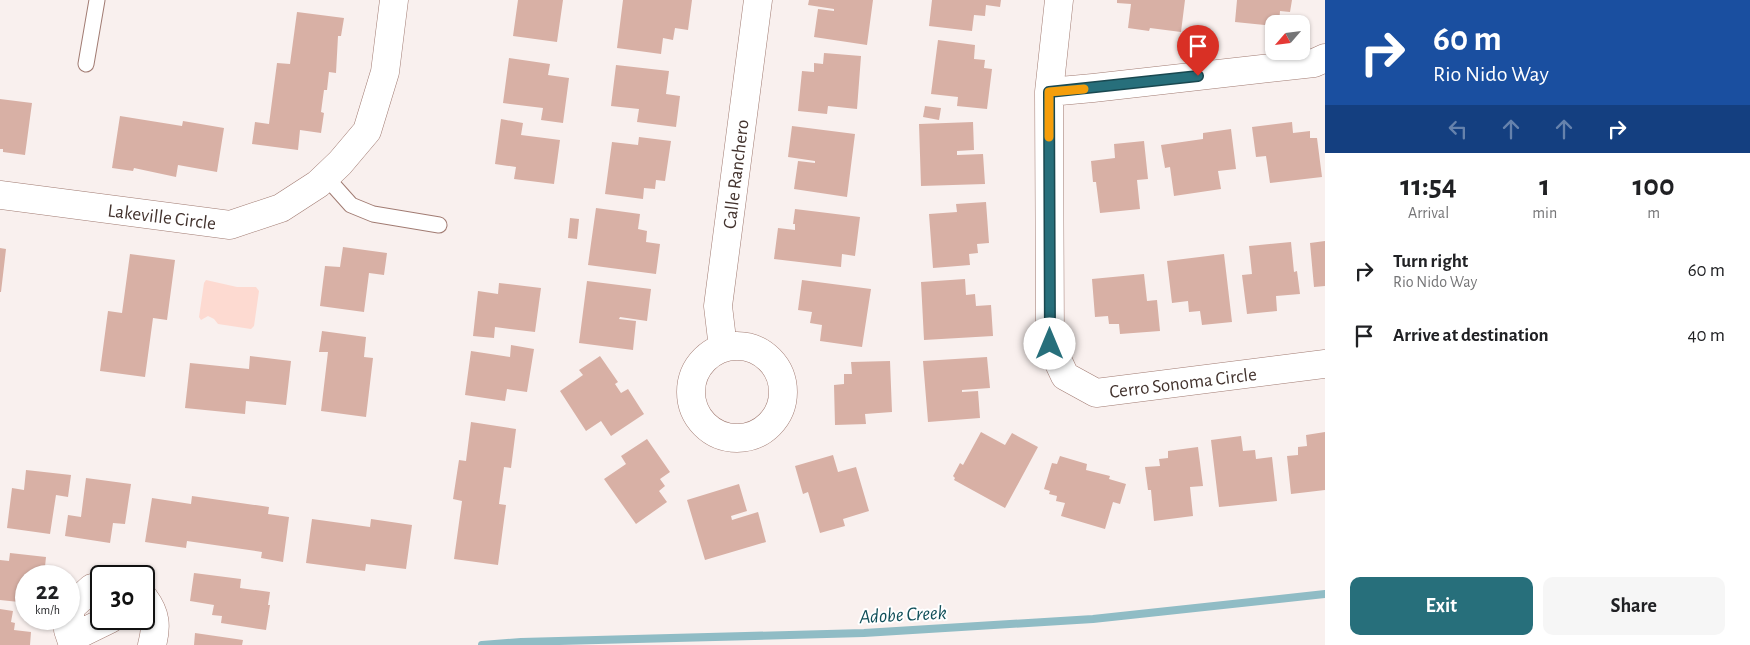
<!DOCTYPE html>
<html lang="en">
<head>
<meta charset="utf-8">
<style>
  body { margin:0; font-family:"Alegreya Sans",sans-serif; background:#f6f6f6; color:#202124; height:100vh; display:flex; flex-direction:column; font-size:19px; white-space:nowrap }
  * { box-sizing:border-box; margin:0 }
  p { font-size:16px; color:#757577 }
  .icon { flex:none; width:28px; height:28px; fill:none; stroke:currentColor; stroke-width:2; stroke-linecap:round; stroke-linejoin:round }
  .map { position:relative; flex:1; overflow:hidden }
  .sheet { display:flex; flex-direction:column; background:#fff; width:425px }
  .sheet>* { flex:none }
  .guide { background:#1a4fa0; color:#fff; overflow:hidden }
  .needle { width:32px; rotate:242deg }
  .fabs { position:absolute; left:1265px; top:15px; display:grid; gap:10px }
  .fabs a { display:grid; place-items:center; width:45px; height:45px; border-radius:10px; background:#fff; box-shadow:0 1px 4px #0004; font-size:25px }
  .speed { position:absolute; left:15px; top:565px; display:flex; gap:10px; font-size:25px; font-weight:700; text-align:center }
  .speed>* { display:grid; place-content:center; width:65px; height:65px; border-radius:50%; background:#fff; box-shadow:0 1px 4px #0004; line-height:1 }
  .speed small { font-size:12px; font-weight:400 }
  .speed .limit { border:2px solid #111; border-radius:8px; background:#fff; color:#111 }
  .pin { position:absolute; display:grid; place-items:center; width:42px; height:42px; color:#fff; margin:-51px -21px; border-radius:50% 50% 50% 0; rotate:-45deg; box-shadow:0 0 5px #0007 }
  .pin .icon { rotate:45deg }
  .me { position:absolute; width:55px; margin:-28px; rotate:0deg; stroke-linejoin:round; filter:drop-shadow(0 0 4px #0008) }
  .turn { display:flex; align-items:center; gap:18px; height:105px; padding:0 25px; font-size:22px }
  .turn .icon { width:65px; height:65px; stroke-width:2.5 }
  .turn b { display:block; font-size:35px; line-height:42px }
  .lanes { display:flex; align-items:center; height:48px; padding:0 25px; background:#0003; justify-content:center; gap:25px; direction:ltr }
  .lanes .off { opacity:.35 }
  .eta { display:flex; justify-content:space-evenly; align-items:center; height:85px; text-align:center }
  .eta b { font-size:30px; font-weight:700; line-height:35px }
  .primary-button { display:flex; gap:10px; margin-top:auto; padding:10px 25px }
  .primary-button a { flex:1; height:58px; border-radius:10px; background:#276f7b; color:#fff; font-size:20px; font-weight:700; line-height:58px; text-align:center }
  .primary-button a+a { background:#f6f6f6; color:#202124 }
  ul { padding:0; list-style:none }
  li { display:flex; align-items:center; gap:15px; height:65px; padding:0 25px }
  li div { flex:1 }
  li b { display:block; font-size:19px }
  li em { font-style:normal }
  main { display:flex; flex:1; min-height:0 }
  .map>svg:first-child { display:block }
</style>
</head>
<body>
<main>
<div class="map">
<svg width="1325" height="645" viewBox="0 0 1325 645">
  <rect width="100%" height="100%" fill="#f9f0ee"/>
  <!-- green -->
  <path fill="#fddad1" d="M206,280l31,7h19l3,4 -5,35 -3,3 -33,-5 -4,-5 -6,-3 -7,4 -2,-3 5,-34z"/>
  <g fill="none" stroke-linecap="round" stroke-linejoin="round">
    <!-- stream -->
    <path stroke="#90bcc5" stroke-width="8" d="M482,645l39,-3 343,-9 229,-14 232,-25"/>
  </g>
  <!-- building -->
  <path fill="#d8b0a5" d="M518,0h45l-6,42 -44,-6z
    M623,0h69l-4,30 -13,-2 -2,12 -10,-2 -2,16 -44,-6z
    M809,0h64l-6,45 -53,-8 4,-28 16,2v-2l-26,-4z
    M932,0h69l-1,7 -14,-2 -1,11 -11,-1 -2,16 -43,-5z
    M1117,0h68l-4,32 -31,-4 -1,3 -21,-3 3,-24 -14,-1z
    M1237,0h55l-2,12 -10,-1 -1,13h-5v2l-39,-4z
    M297,12l47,6 -3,18h-3l-2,37 -7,-1 -2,18h-3l-3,22 3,1 -3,20 -21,-3 -2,20 -46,-6 3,-22 14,2 8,-61 13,1z
    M938,40l37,5 -1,14 11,1 -1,8 8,1 -5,40 -30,-3 1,-9 -27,-3z
    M824,53l37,3 -4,53 -29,-3 -1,8 -29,-3 4,-40 12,1v-9l9,1z
    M509,58l41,6 -2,11 21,3 -6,45 -22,-3 2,-12 -40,-5z
    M616,65l53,6 -3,23 14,2 -4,31 -39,-5 2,-13 -28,-3z
    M0,99l32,4 -7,52 -22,-3v-3h-3z
    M925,106l16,2 -2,12 -16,-3z
    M120,116l62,10 1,-5 41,7 -7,44 -39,-7 -2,12 -42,-9 -1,3 -21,-3z
    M501,119l22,4 -2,12 39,5 -6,44 -40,-5 2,-12 -21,-3z
    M973,122l1,28 -17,1v4l26,-1 2,30 -64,2 -2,-62z
    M1292,122l1,11 17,-2v7h7l5,39 -52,6 -4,-27 -10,1 -4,-30z
    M792,126l63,8 -8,63 -53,-8 4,-28 17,2v-2l-27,-4z
    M1231,129l5,40 -18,2 3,18 -47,7 -4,-29 -5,1 -4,-23 42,-6v-6z
    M639,137l32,4 -6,40 -9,-1 -1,9 -11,-1 -1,11 -38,-5 7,-52 26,3z
    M1144,141l4,38 -11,1 3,29 -40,4 -4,-31h-3l-2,-21 24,-3 -1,-14z
    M986,202l3,41 -12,1 1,9 -9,1 1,11 -37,3 -4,-54 28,-2 -1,-8z
    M596,208l44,6 -2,15 9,2 -1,11 14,2 -4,30 -68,-9z
    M795,209l65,8 -5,39 -13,-2 -1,13 -67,-8 4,-31 17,2v-6h-2z
    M570,218l9,1 -2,20 -9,-1z
    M1325,241v45l-11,1 -4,-44z
    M1291,242l3,30 3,-1 3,23 -24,2 1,15 -30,3 -5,-39 10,-1 -3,-28z
    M343,247l44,6 -3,22 -15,-2 -5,39 -44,-6 5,-40 15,1z
    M0,248l6,1 -5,43h-1z
    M130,254l45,6 -8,60 -14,-2 -8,59 -45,-6 8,-60 14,2z
    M1224,254l8,68 -30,3 -2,-14 -11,1 -1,-11 -16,2 -5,-42z
    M1144,274l3,27 10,-1 3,31 -40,3 -1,-10h-10l-1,-8 -13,1 -3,-38z
    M965,279l1,16 9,-1 1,12 15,-1 2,31 -69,4 -3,-58z
    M802,280l69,9 -9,58 -42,-6 2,-16 -12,-2 2,-11 -14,-2z
    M587,281l64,8 -4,32 -27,-4 -1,2 17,2 -3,29 -54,-7z
    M499,283l42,5 -6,44 -40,-5 -1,11 -21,-2 5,-45 20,3z
    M322,331l44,6 -2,20 9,1 -7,59 -45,-6 7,-59h-9z
    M511,345l23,4 -7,43 -20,-3 -2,12 -40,-6 6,-44 39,6z
    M250,356l41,5 -5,44 -40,-4 -1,13 -60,-6 5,-45 59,6z
    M600,356l18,26 -3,2 6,9 7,-4 16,25 -33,22 -10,-15 -15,10 -26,-40 23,-16 -4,-5z
    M987,357l3,31 -28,2v2l16,-1 2,27 -52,4 -5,-61z
    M890,361l2,51 -27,2 1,10 -31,1 -1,-40 10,-1v-10h8l-1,-12z
    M471,422l45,7 -5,39 -7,-1 -5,37 7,1 -8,60 -44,-6 8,-58 -9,-2 6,-39 7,1z
    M981,432l24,13 7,-12 26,14 -33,61 -51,-28 1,-2 -2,-2 7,-13 3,2z
    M1325,432v58l-34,4 -4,-38 11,-1v-8l9,-1 -1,-11z
    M1241,436l2,15 12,-1 1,9 16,-2 5,44 -58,6 -8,-67z
    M647,439l23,33 -10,7 5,7 -6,5 8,11 -31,22 -32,-45 22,-15 -5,-8z
    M1198,447l5,39 -13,1 3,29 -39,5 -3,-31h-3l-3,-23 15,-1 -1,-7 9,-1v-7z
    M833,455l5,17 18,-5 13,44 -26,8 2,7 -25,7 -12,-41 -5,2 -8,-28z
    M1060,456l27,8 -1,6 24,6 -1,3 17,5 -6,20 -7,-2 -8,27 -44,-13 4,-13 -9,-2 1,-5 -8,-2 1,-3 -6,-2 8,-26 5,1z
    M26,470l45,5 -3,22 -12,-2 -6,39 -43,-6 5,-40 12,2z
    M86,478l45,6 -6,40 -12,-1 -3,20 -45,-7 3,-21 13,2z
    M739,484l8,27 -16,5 1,4 26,-8 8,30 -61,18 -18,-60z
    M192,496l77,11 -1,7 21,3 -6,45 -22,-4 1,-6 -75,-11 -1,7 -41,-6 7,-44 39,6z
    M312,519l58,8 1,-8 41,6 -6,44 -40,-5 -1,7 -59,-8z
    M10,553l36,4 -2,19h-18v8h-3l-4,18 -19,-2v-40l9,1z
    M194,573l47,6 -1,9 30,4 -2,13h2l-4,25 -45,-7 1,-7 -10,-1 2,-10 -24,-4z
    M0,609l13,2 -2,11 4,1 -1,7 17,2 -1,13h-30z
    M195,633l48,7 -1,5h-48z"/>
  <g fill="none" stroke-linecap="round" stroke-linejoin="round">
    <!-- lane casing -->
    <g stroke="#a17b72" stroke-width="17">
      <path id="lane" d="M86,64l11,-64
        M326,177l25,28 22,9 66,11"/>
    </g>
    <!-- street casing -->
    <g stroke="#a17b72" stroke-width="29">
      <path id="street" d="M1059,0l-10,92 1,252 15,32 31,17 229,-29
        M1049,92l44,-4 221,-25 11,-5
        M0,195l230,30 51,-17 37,-24 22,-21 27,-32 18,-59 9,-72
        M691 392a46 46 0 1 1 92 0a46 46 0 1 1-92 0Z
        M723,348l-5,-42 40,-306
        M144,598c12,16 13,28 8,47
        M71,638l39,-19
        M73,645l-5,-15 3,-23 21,-19 9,-1"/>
    </g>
    <!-- lane -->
    <use href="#lane" stroke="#fff" stroke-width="15"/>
    <!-- street -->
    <use href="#street" stroke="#fff" stroke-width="28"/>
  </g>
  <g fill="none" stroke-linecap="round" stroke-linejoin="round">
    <!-- route casing -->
    <g stroke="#194850" stroke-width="12">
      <path id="route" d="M1050,344l-1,-252 149,-16"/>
    </g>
    <!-- route -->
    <use href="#route" stroke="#276f7b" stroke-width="9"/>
    <!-- slow -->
    <path stroke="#f59e0b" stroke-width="9" d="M1049,137v-45l35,-3"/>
  </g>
  <g text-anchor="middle" stroke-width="4" stroke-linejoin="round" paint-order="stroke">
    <!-- street labels -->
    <g font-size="19" fill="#43332e" stroke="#fff">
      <text transform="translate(735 174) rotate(-83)" y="7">Calle Ranchero</text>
      <text transform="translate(162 216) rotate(7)" y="7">Lakeville Circle</text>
      <text transform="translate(1183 382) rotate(-7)" y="7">Cerro Sonoma Circle</text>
    </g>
    <!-- water labels -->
    <g font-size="20" font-style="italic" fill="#104f59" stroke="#fff">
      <text transform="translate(903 614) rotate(-3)" y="7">Adobe Creek</text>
    </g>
  </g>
</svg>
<div class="fabs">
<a><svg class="needle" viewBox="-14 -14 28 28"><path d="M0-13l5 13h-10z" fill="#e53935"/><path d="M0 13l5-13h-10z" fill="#757577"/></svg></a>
</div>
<div class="speed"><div>22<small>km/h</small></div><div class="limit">30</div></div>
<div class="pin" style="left:1198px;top:76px;background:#d93025"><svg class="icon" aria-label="arrive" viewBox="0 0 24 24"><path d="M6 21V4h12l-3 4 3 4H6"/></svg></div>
<svg class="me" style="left:1050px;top:344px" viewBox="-20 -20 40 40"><circle r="19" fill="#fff"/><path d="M0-13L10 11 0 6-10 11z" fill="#276f7b"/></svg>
</div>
<section class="sheet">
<div class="guide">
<div class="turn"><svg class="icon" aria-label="right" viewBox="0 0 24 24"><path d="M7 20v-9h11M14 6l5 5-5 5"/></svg><div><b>60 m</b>Rio Nido Way</div></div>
<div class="lanes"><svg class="icon off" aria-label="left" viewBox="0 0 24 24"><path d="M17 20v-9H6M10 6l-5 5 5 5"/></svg><svg class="icon off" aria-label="ahead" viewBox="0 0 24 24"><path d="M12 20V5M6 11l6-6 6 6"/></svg><svg class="icon off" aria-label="ahead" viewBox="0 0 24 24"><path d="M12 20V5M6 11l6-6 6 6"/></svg><svg class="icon" aria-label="right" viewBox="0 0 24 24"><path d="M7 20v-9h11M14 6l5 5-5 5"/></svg></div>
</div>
<div class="eta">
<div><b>11:54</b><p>Arrival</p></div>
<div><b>1</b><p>min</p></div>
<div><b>100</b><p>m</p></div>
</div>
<ul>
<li><svg class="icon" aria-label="right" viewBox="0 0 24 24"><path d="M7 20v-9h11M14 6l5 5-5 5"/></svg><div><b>Turn right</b><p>Rio Nido Way</p></div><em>60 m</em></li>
<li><svg class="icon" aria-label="arrive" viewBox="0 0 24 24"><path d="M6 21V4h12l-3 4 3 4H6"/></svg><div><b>Arrive at destination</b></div><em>40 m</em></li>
</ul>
<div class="primary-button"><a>Exit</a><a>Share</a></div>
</section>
</main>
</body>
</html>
